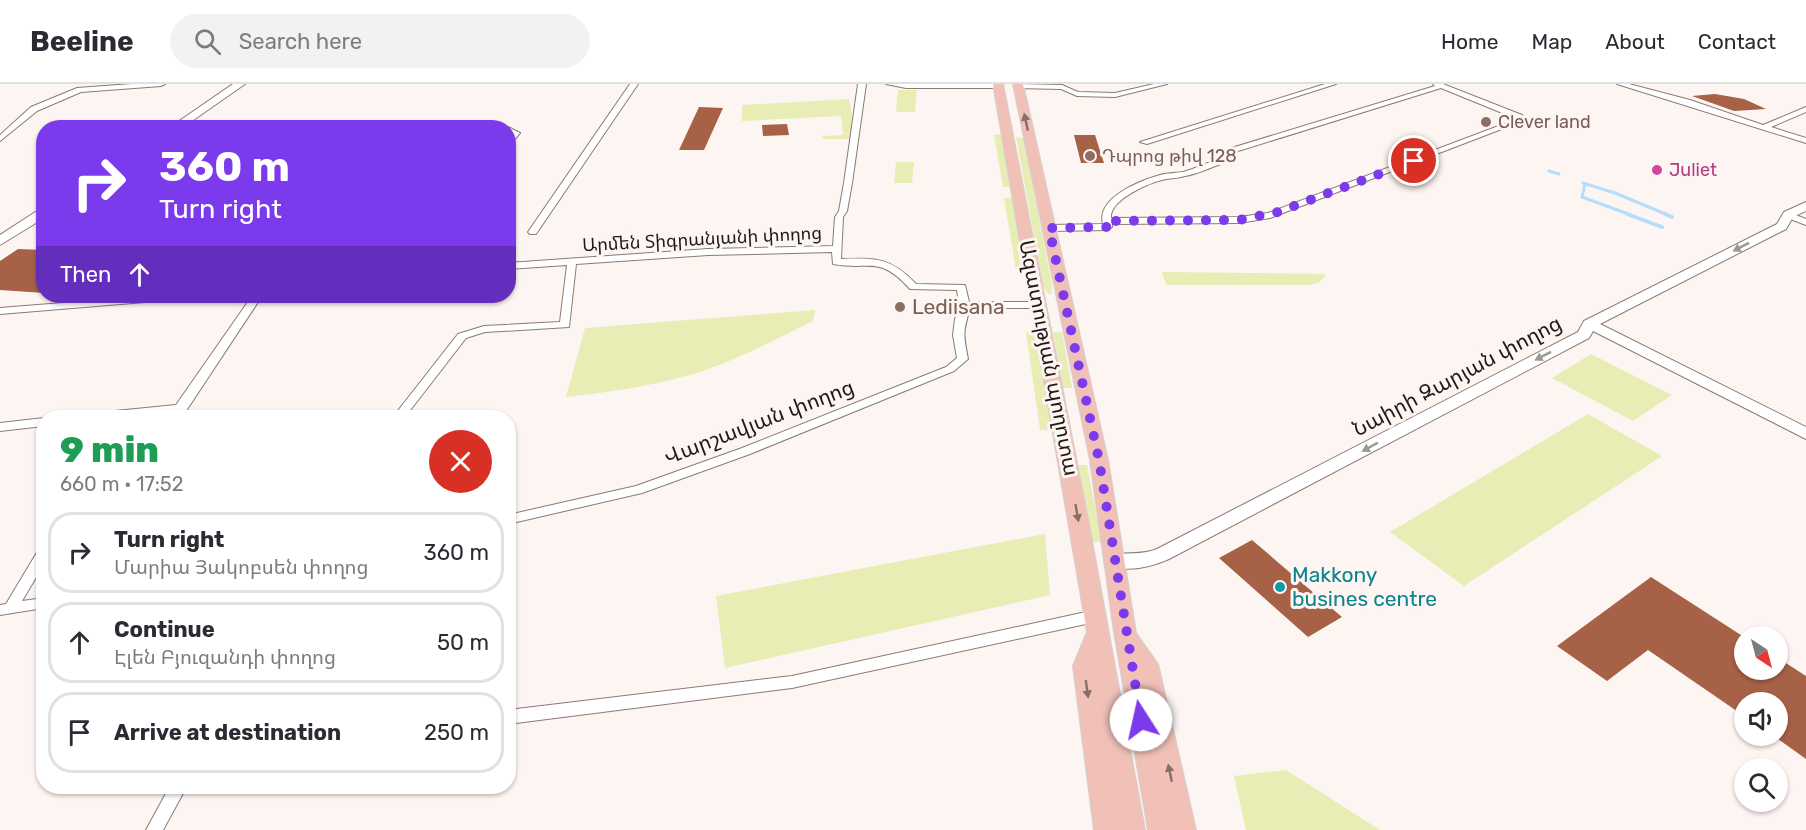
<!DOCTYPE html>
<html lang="en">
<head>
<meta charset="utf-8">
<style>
  body { margin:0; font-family:Rubik,"Noto Sans Armenian",sans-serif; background:#f2f2f3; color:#2b2b33; height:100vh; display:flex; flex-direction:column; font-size:22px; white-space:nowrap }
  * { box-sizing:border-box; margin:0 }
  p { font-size:20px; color:#7c7c81 }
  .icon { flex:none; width:33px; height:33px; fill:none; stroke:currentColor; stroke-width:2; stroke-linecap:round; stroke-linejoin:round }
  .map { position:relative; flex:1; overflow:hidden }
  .sheet { position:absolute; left:36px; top:326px; width:480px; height:384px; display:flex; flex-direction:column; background:#fff; border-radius:24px; box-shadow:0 2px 4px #0004 }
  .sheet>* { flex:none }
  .hud { position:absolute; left:36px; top:36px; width:480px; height:183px; border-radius:24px; box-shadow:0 2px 4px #0004; background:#7c3aed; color:#fff; overflow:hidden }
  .needle { width:39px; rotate:144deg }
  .buttons { position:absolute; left:1734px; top:542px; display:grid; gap:12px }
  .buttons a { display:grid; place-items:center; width:54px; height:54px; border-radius:50%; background:#fff; box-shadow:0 2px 4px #0004; font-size:30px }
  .pin { position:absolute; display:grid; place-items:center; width:51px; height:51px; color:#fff; margin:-26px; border:3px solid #fff; border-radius:50%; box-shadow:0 2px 6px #0007 }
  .me { position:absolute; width:66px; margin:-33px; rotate:350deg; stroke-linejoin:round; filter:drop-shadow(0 0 4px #0008) }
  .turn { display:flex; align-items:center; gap:21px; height:126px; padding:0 24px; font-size:27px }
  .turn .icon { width:78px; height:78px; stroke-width:2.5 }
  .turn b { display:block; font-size:42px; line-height:51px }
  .then { display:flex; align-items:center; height:57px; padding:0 24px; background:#0003; gap:12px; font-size:22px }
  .round { display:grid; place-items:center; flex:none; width:63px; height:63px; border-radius:32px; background:#f2f2f3 }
  .overview { display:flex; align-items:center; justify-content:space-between; height:102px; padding:0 24px }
  h1 { font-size:36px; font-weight:800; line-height:45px; color:#1e9e55 }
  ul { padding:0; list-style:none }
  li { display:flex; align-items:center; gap:18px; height:81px; margin:0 12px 9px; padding:0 12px; border:3px solid #e1e1e2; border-radius:24px }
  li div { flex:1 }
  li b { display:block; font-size:22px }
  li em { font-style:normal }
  header { display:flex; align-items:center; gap:36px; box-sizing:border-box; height:84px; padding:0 30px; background:#fff; border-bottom:2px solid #e1e1e2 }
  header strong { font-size:28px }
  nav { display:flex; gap:33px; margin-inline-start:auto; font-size:21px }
  .search { width:420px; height:54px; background:#f2f2f3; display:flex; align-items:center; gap:15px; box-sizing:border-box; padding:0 21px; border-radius:33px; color:#7c7c81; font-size:22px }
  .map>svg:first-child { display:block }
</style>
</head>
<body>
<header>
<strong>Beeline</strong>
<div class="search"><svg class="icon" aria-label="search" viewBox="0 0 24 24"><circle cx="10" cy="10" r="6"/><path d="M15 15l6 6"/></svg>Search here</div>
<nav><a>Home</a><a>Map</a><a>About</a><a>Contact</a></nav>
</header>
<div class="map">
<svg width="1806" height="746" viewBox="0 0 1806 746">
  <rect width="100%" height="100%" fill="#fdf5f2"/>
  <!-- green -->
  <path fill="#e7edb5" d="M898,6h19l-2,22h-19z
    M849,15l3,16 -2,24h-26l-2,-3 21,-1 -2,-19 -99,5v-16z
    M1003,50l9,53h-9l-9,-52z
    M1016,53l8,1 28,147v9h-4l-5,-9z
    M896,78h18l-2,21h-18z
    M1004,114h12l14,72h-14z
    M1162,188l163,2v3l-7,6 -8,2h-144z
    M815,226l-2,11c-36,18 -72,37 -110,50 -44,14 -91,21 -137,26l19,-69z
    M1026,248h13l16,98h-15z
    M1053,248h9l10,56h-9z
    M1591,270l81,41 -39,26 -81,-43z
    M1588,330l74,42 -198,130 -74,-54z
    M1077,381h10l15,77h-11z
    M1045,450l5,61 -325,73 -9,-72z
    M1286,686l94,60h-134l-12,-54z"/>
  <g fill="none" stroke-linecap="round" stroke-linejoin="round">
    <!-- stream-far1 -->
    <path stroke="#b5defc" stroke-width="3" d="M1549,87l10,3
      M1583,99l32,10 53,22
      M1585,100l-3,13 49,18"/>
    <!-- stream -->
    <path stroke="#b5defc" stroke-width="4" d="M1627,130l35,13
      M1665,130l7,3"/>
  </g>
  <!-- building -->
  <path fill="#a76147" d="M1715,10l29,5 22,10 -32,2 -42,-15z
    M699,23l24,1 -19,42h-25z
    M787,40l2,11 -26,1 -1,-11z
    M1074,51h21l9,28h-23z
    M18,165l26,1v43l-44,-3v-29z
    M1252,456l90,77 -34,20 -89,-79z
    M1651,493l93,60v32h34v-11l28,18v83l-28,-20v-37h-34v14l-96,-66 -41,31 -50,-35z"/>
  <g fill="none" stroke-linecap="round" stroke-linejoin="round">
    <!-- street casing -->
    <g stroke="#8c7a73" stroke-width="2">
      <path id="street" d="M132,0h33l-4,2 -80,6 -44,19 -37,30v-6l31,-28 46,-19z
        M630,0h8l-102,150h-6l-2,-2z
        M858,0h8l-14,99 -5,28 -4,6 -2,42c34,-1 50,-2 75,25l49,1 4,17h69l5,3 -5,3h-68c-7,24 -7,25 -2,51l-14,12 -204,83 -108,39 -134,31v-9l128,-29 106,-38 204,-81 11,-9 -4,-23 2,-16 5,-9 -3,-20 -47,-1c-32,-35 -39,-18 -77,-25l-1,-12 -124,3 -132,9 -7,63 -84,5 -19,6 -61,79h-12l65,-83 26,-8 76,-4 7,-57 -59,4v-6l200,-14 125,-3 2,-29 4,-6 5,-28z
        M886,0h114l3,2 -4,2h-93z
        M1018,0l44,1 16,7 37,1 39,-9h13l-52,13 -38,-1 -16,-7 -45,-1 -1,-2z
        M1325,0h11l-189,60 -7,-2z
        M1433,0h10l79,31 3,5 -255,98 -31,5 -127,1v3l-4,3 -59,1 -4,-3 4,-3 54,-1c-7,-26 36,-43 57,-49 8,-2 16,-2 23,-3 11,-3 21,-8 31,-11l1,-8 220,-67zM1441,4l76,31 -249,94 -29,4 -128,1c-2,-18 39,-36 55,-39 6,-1 12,-1 19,-3 12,-2 24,-8 36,-12l1,-8z
        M1617,0h12l61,16 73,25 43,-18v5l-35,15 35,11v5z
        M508,43l12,6 -12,14v-9l4,-4 -4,-2v-4h-3z
        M1788,128l18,7v6l-21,-8v-4z
        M151,212h35l-5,3 -181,15v-6z
        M252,212h10l-76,115 -6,6h-12l3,-4 -41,4h-41l6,-4 81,-8z
        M44,334v8l-44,5v-8z
        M44,463v17l-22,37 22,-3v10l-44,7v-10l6,-1 33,-55z
        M1095,526l5,2 2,4 -2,4 -5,2 -303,66 -284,36v-14l284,-34z
        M170,702h17l-24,44h-17z"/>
    </g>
    <!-- secondary casing -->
    <g stroke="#8c7a73" stroke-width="2">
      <path id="secondary" d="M233,0h12l-63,44h-13z
        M1806,118v9l-13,6 -7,12 -186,95 206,103v12l-213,-108 -4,7 -420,221c-18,8 -39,13 -60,7l-2,-5 2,-5c16,-5 32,0 48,-7l421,-217 6,-11 193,-97 7,-12z
        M40,125h4v9l-44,27v-10z"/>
    </g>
    <!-- primary casing -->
    <g stroke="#d3d1d1" stroke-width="2">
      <path id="primary" d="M993,0h10l87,446 55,300h-51l-21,-164 14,-34z
        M1013,0h10l85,376 28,173 22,31 38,166h-48l-34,-198 -24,-172z"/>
    </g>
    <!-- street -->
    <use href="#street" fill="#fff" fill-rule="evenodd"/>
    <!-- secondary -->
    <use href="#secondary" fill="#fff" fill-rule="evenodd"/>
    <!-- primary -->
    <use href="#primary" fill="#f1c1b8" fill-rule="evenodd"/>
  </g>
  <!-- one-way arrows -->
  <defs><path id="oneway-solid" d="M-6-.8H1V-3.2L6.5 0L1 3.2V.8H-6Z" transform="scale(1.5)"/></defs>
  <g fill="#896e68">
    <use href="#oneway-solid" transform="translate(1026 38) rotate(-102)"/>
    <use href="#oneway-solid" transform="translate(1077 429) rotate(80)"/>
    <use href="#oneway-solid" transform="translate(1087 605) rotate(82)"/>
    <use href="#oneway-solid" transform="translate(1170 689) rotate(-102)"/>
  </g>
  <g fill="#9b9897">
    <use href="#oneway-solid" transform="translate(1741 163) rotate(153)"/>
    <use href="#oneway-solid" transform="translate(1543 272) rotate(153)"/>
    <use href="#oneway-solid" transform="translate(1370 363) rotate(151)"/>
  </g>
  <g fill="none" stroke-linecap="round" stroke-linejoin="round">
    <!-- route -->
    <path stroke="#7c3aed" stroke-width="10" stroke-dasharray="0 18" d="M1141,636l-42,-260 -50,-232 59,-1 -2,-6 133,-1 39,-8 136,-51"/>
  </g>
  <!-- markers -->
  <g fill="#8d6e63" stroke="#fdf5f2" stroke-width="2">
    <circle cx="1486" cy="38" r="6"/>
    <circle cx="1090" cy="72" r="6"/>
    <circle cx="900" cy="223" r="6"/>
  </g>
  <circle fill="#d1479c" stroke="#fdf5f2" stroke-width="2" cx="1657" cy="86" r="6"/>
  <circle fill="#0f9aa8" stroke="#fdf5f2" stroke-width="2" cx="1280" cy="503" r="6"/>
  <g text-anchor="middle" stroke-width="6" stroke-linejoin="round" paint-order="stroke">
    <!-- far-education labels -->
    <g font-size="18" fill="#785e54" stroke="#fdf5f2" text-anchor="start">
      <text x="1498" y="44">Clever land</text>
      <text x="1102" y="78">Դպրոց թիվ 128</text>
    </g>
    <!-- far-hotel labels -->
    <g font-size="18" fill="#b23c85" stroke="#fdf5f2" text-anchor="start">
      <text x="1669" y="92">Juliet</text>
    </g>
    <!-- far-street labels -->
    <g font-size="18" fill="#211a18" stroke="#fdf5f2">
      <text transform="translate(702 155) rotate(-3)" y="6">Արմեն Տիգրանյանի փողոց</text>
    </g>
    <!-- education labels -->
    <g font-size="21" fill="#785e54" stroke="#fdf5f2" text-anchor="start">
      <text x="912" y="230">Lediisana</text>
    </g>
    <!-- street labels -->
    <g font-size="21" fill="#211a18" stroke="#fdf5f2">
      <text transform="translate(1049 274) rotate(79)" y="7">Ազատության պողոտա</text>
      <text transform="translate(1457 292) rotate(-28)" y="7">Նաիրի Զարյան փողոց</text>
      <text transform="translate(759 338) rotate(-21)" y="7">Վարշավյան փողոց</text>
    </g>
    <!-- culture labels -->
    <g font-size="21" fill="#0d838f" stroke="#fdf5f2" text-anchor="start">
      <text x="1292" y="498">Makkony<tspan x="1292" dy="24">busines centre</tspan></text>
    </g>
  </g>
</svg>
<div class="buttons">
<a><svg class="needle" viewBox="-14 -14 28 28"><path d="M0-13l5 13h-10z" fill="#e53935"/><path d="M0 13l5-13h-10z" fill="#7c7c81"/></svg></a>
<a><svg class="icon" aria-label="sound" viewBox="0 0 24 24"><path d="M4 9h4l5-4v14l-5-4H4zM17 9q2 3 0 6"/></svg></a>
<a><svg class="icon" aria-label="search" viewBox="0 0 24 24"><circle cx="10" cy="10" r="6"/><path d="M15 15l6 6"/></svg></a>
</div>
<div class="pin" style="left:1414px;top:77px;background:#d93025"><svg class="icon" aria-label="arrive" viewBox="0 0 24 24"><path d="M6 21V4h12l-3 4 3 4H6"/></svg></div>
<svg class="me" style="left:1141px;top:636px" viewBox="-20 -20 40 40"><circle r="19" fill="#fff"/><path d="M0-13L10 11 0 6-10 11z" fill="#7c3aed"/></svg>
<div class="hud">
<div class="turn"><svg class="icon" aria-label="right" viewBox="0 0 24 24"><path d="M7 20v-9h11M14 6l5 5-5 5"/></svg><div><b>360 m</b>Turn right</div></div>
<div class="then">Then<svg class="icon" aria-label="ahead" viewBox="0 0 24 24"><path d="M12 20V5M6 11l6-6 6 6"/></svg></div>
</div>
<section class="sheet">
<div class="overview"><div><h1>9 min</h1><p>660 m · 17:52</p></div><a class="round" style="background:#d93025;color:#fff"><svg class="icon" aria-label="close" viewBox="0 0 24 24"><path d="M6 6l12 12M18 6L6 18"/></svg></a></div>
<ul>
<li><svg class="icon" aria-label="right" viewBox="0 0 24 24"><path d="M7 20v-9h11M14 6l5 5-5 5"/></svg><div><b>Turn right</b><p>Մարիա Յակոբսեն փողոց</p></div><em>360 m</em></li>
<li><svg class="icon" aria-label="ahead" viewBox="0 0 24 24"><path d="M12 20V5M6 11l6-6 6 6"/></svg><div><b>Continue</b><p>Էլեն Բյուզանդի փողոց</p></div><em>50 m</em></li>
<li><svg class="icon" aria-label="arrive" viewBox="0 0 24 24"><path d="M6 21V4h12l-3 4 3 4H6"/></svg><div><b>Arrive at destination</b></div><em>250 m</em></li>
</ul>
</section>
</div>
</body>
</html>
